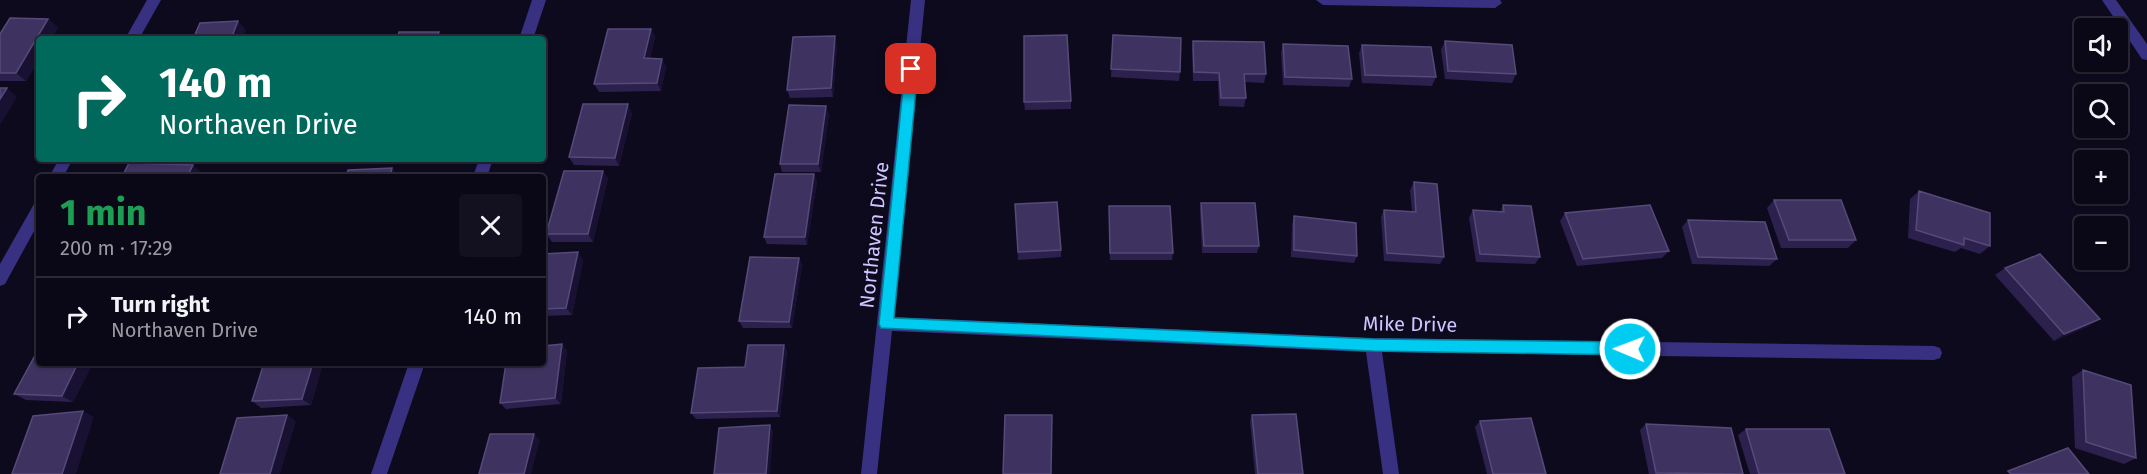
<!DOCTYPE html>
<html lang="en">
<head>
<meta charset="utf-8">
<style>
  body { margin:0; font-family:"Fira Sans",sans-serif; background:#13111f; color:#f1f3f6; height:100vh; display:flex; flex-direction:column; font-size:22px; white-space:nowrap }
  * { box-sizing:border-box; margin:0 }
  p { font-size:20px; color:#999aa1 }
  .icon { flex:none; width:33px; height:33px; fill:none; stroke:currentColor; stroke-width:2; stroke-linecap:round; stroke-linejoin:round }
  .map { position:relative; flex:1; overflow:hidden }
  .drawer { position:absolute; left:36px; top:174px; width:510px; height:192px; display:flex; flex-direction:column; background:#0a0816; border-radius:6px; box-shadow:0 2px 4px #0004,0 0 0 2px #2a2935 }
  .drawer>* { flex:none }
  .hud { position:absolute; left:36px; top:36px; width:510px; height:126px; border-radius:6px; box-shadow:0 2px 4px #0004,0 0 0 2px #2a2935; background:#00695c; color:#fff; overflow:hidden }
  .tools { position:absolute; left:2074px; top:18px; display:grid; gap:12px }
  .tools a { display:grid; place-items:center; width:54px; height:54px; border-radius:6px; background:#0a0816; box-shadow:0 2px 4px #0004,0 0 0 2px #2a2935; font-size:30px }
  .pin { position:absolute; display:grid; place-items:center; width:51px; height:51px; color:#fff; margin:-26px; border-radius:12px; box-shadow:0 3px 9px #0006 }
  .me { position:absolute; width:66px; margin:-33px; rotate:271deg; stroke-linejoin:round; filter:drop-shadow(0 0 4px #0008) }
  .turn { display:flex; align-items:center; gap:21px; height:126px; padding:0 24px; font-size:27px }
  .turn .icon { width:78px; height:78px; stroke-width:2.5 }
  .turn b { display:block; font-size:42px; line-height:51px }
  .round { display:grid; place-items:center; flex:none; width:63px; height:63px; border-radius:6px; background:#13111f }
  .head { display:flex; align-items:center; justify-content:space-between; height:102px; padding:0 24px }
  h1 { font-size:36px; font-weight:700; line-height:45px; color:#1e9e55 }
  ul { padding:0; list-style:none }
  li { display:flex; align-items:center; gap:18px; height:78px; padding:0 24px; border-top:2px solid #2a2935 }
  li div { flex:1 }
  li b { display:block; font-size:22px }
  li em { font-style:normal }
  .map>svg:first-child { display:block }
</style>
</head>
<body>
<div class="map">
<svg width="2147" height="474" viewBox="0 0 2147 474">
  <rect width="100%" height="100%" fill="#0e0a1e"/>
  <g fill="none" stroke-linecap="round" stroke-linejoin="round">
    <!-- minor -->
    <path fill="#383181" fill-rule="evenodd" d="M147,0h14l-22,39h-14z
      M532,0h14l-13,39h-14z
      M911,0h14l-32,317 480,21 561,8 6,2 2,5 -2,5 -6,2 -552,-8 17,122h-16l-17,-122 -474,-21 -15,143h-16z
      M1316,0h184l2,3 -7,5 -172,-3z
      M59,159h14l-10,18h-14z
      M479,159h14l-6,18h-14z
      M39,202v20l-34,62 -5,2v-22l34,-60z
      M409,363h16l-38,111h-16z"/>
    <!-- tertiary -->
    <path fill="#383181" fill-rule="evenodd" d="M2102,0h14l31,44v16l-5,-1z"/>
  </g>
  <!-- wall -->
  <path fill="#2c214d" d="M48,19l10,9 -7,11h-12v20l-13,22h-26v-47z
    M651,29l4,8 -5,21 12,1 4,8 -5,24 -62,1 -5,-8z
    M1113,35l67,37 -1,9 -68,-4z
    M1193,41l73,33 -2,9 -19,-1 1,16 -2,9 -25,-1 -1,-25h-25l-1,-32z
    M1445,41l71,33 -4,9 -67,-4 -4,-29z
    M1283,44l69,35 -3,8 -66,-2 -2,-32z
    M837,45l-4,52 -43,1 -3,-8z
    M1362,45l74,32 -4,9 -70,-3 -3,-30z
    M1071,101v8l-46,1 -1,-8z
    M632,113l-13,53 -45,-1 -5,-8z
    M829,114l-8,58h-39l-2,-8z
    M359,159h49l-1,1 -45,2z
    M814,174l3,8 -10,63 -40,-1 -3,-7z
    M608,178l-15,64h-41l-6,-8z
    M1414,182l30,75 -4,7 -56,-3 -3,-44 3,-7 28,1 -2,-21z
    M1919,191l71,55 -10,8 -19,-6 -6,4 -47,-14 2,-39z
    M1774,200l82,40 -8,8h-67l-14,-40z
    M1201,203l58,43 -2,7h-55l-2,-42z
    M1015,204l46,46v7l-43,3z
    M1503,205l37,52 -5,7 -59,-2 -7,-44 4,-8 27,2z
    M1109,206l64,47 -1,7h-62z
    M1565,213l104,38 -7,7 -85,8 -17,-45z
    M1294,216l63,40 -3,7 -63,-6 1,-33z
    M1688,220l89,39 -8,7 -77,-2 -10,-37z
    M543,254l40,6 -11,55 -29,1z
    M799,258l3,7 -10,63h-49l-4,-7z
    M2005,268l84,58 -35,15 -59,-66z
    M784,345l3,6 -7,66 -84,2 -5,-6 54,-46z
    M567,350l-6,54 -55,5 -6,-6z
    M39,363h54l-20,39 -47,-2 -12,-6z
    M264,363h59l-12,42 -50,3 -9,-7z
    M2083,370l53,88 -12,6 -49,-16 -3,-71z
    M1252,415l51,59h-48l-5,-53z
    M1480,421l66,53h-59l-12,-47z
    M1646,424l97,50h-94l-9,-44z
    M1746,429l99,45h-95l-12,-39z"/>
  <!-- shaded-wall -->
  <path fill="#191132" d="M48,19l10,9 -7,11h-12v20l-13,22 -10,-8z
    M238,21l8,9 -4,9h-11z
    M651,29l4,8 -7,30 -4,-9z
    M439,32l5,7h-8z
    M835,36l2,9 -4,52 -2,-9z
    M662,59l4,8 -5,24 -4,-8z
    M7,88l10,9 -17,28v-26z
    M628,104l4,9 -13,53 -4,-8z
    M826,106l3,8 -8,58 -3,-8z
    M193,165l9,8 -2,4h-13z
    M392,168l7,8v1h-9z
    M603,171l5,7 -15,64 -5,-8z
    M814,174l3,8 -10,63 -2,-8z
    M578,252l5,8 -11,55 -6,-7z
    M799,258l3,7 -10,63 -3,-6z
    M2100,319l-11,7 -35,15 10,-7z
    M562,344l5,6 -6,54 -6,-6z
    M784,345l3,6 -7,66 -3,-6z
    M78,363h15l-20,39 -11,-6z
    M313,363h10l-12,42 -9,-6z
    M83,411l11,6 -18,57h-14z
    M287,415l9,6 -16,53h-10z
    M770,425l3,6 -3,43h-4z
    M534,434l6,6 -9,34h-7z"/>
  <!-- building -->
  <path fill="#3e3360" stroke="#554a79" stroke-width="1.5" d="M10,18l38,1 -32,54h-16v-39z
    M238,21l-7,18h-38l7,-16z
    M608,29h43l-7,29 18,1 -5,24 -63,1z
    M399,32h40l-3,7h-39z
    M1067,35l4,66 -47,1v-66z
    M1113,35l68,3 -1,34 -69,-3z
    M835,36l-4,52 -44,2 6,-53z
    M1193,41l71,1 2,32h-22l2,24h-25l-2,-25 -25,-1z
    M1445,41l67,4 4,29 -68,-3z
    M1283,44l65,2 4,33 -67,-2z
    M1362,45l69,2 5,30 -71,-2z
    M0,88h7l-7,11z
    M583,104h45l-13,54 -46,-1z
    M789,105l37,1 -8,58h-38z
    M129,163l64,2 -6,12h-65z
    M392,168l-2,9h-44l2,-7z
    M564,171h39l-15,63h-42z
    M775,174h39l-9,63h-41z
    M1414,182l23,2 7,73 -57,-4 -3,-43 32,2z
    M1919,191l71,22v33l-26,-8v7l-48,-15z
    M1774,200h67l15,40h-67z
    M1057,202l4,48 -43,2 -3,-48z
    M1201,203h54l4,43h-55z
    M1503,205l28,1 9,51 -60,-3 -7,-44 31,2z
    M1650,205l19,46 -86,8 -18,-46z
    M1109,206h61l3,47h-63z
    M1294,216l62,7 1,33 -63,-6z
    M1688,220l77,2 12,37 -79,-2z
    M578,252l-12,56 -23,1v-55z
    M2040,254l60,65 -36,15 -59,-66z
    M750,257l49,1 -10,64 -50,-1z
    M562,344l-7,54 -55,5 6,-40h37v-17z
    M748,345h36l-7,66 -86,2 7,-45 47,-1z
    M39,348v15h39l-16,33 -48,-2z
    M264,363h49l-11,36 -50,2z
    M2083,370l48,15 5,73 -50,-16z
    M83,411l-21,63h-50l21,-58z
    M1296,414l7,60h-45l-6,-59z
    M287,415l-17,59h-50l17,-56z
    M1005,415h47l-1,59h-48z
    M1531,418l15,56h-53l-13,-53z
    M1646,424l85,4 12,46 -87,-1z
    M770,425l-4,49h-52l5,-46z
    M1746,429h83l16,45h-86z
    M490,434h44l-10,40h-45z
    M2068,448l21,26h-78l-3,-3z"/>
  <!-- route -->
  <path fill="#00ccf1" stroke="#00859d" stroke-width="1.5" d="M911,64l7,5 -24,249 479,21 257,3 5,2 3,5 -3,5 -5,1 -257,-4 -492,-23 -2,-4 26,-255z"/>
  <g text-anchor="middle" stroke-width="5" stroke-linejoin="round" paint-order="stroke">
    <!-- street labels -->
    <g font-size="20" fill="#d0c6ff" stroke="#0e0a1e">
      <text transform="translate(874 235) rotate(-84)" y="7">Northaven Drive</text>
      <text transform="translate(1410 324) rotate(1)" y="7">Mike Drive</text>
    </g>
  </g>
</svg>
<div class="tools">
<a><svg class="icon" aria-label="sound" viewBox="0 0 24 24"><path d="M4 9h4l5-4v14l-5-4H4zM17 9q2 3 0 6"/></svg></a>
<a><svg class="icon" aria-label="search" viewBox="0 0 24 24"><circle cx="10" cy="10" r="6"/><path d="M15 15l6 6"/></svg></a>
<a>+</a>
<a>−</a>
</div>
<div class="pin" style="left:911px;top:69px;background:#d93025"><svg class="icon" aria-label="arrive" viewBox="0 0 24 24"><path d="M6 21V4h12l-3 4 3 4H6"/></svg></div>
<svg class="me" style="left:1630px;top:349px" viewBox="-20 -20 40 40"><circle r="17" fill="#00ccf1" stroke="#fff" stroke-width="3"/><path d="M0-11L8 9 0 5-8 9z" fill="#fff"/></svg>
<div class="hud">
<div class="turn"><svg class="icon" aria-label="right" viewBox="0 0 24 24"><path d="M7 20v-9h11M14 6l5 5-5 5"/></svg><div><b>140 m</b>Northaven Drive</div></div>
</div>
<section class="drawer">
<div class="head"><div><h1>1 min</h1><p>200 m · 17:29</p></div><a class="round"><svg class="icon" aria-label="close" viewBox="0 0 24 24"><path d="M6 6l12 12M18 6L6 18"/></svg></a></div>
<ul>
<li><svg class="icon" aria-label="right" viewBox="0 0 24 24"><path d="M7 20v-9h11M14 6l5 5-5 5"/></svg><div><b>Turn right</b><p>Northaven Drive</p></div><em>140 m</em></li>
</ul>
</section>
</div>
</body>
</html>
